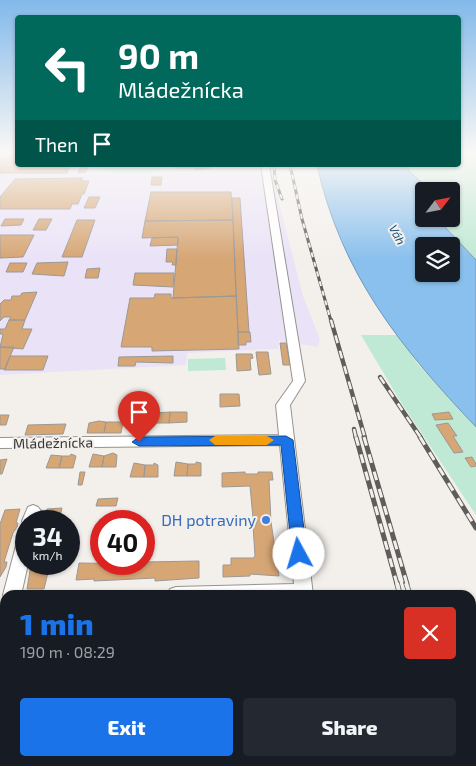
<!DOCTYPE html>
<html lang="en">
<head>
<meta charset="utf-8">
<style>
  body { margin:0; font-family:"Exo 2",sans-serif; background:#242831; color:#f1f3f6; height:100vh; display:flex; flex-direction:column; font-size:19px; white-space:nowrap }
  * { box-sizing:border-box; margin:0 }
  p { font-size:16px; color:#9ea1a6 }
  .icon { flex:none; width:28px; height:28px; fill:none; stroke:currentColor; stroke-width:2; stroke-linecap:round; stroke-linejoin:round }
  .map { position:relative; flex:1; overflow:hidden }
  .side { position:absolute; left:0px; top:590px; width:476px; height:176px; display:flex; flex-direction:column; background:#171b24; border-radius:15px 15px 0 0; box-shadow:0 1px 4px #0004 }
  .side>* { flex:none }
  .top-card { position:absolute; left:15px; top:15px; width:446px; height:152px; border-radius:5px; box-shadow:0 1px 4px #0004; background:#00695c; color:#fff; overflow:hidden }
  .needle { width:32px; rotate:58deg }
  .controls { position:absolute; left:415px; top:182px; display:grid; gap:10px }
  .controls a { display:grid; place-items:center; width:45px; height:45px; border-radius:5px; background:#171b24; box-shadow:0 1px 4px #0004; font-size:25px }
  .speed { position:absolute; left:15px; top:510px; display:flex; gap:10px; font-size:25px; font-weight:700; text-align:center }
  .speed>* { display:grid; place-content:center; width:65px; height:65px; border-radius:50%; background:#171b24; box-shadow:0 1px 4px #0004; line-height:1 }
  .speed small { font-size:12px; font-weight:400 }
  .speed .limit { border:8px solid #d22; background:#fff; color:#111 }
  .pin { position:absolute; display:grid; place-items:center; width:42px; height:42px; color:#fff; margin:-51px -21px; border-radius:50% 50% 50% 0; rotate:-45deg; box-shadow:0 0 5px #0007 }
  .pin .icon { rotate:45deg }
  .me { position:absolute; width:55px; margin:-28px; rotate:354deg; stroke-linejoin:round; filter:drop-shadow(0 0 4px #0008) }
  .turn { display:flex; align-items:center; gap:18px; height:105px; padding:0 20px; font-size:22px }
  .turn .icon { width:65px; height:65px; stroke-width:2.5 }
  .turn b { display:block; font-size:35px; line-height:42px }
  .then { display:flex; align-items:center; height:48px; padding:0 20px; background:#0003; gap:10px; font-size:19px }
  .round { display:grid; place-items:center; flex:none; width:52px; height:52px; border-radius:5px; background:#242831 }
  .overview { display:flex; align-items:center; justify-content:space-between; height:85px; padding:0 20px }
  h1 { font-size:30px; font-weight:800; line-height:38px; color:#1a73e8 }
  .button { display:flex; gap:10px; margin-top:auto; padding:10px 20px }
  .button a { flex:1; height:58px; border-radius:5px; background:#1a73e8; color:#fff; font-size:20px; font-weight:800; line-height:58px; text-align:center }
  .button a+a { background:#242831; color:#f1f3f6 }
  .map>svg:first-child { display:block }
</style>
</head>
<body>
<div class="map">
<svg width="476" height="766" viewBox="0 0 476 766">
  <rect width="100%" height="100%" fill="#f3f0ec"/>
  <!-- industrial -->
  <path fill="#eae3f8" d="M0,152h17l1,13h254l1,14 30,117 17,43 -2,8 -39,-6 -1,8 -91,4 -1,12 -186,10z"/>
  <!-- green -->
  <path fill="#bfe9d5" d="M459,152h17v108l-32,-34v-7h7v-28h-20l-22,-20 -2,-6h52z
    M101,165h61l-1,6 -6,2h-48l-6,-3z
    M361,335h36l21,29 58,63v88l-76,-114z
    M225,358l1,12 -38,1v-12z"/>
  <!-- water -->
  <path fill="#8ac0ed" stroke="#7197b6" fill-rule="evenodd" d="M317,165h90l2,6 22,20h-7v28h20v7l32,34v167c-75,-79 -135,-153 -159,-262zM424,246h27v28h-27z"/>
  <!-- building -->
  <path fill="#d6a675" stroke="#9c9895" d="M0,157h11l-10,16h-1z
    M11,157h7v8h52l-65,2z
    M81,165h8l-3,7 -8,1z
    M176,165h20v3h-21z
    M196,165h13l1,3 -15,2z
    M70,166l-3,7h-66l4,-6z
    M152,177h10l-1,8h-10z
    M83,178l-2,3h8l-5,13h-2l-4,10h-6l-2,5h-70v-12l15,-18z
    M151,192h80l2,28 -88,1z
    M89,197h11l-5,11h-11z
    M232,198h8l9,134h-11z
    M5,219h19l-3,6 -20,1z
    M39,219h13l-6,11h-13z
    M77,220h18l-13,37h-20z
    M233,220l3,76 -63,2 5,-61 -36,1 3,-17z
    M0,235h34l-11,22 -23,1z
    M178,237v8l-28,1 2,-8z
    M167,249h10l-1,16h-4l1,-3h-7z
    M68,262l-4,14 -32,-2 5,-11z
    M10,263h17l-4,9h-17z
    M100,268l-2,10h-13l2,-9z
    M135,273h39l-1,14 -40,-2z
    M37,292l-12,28h-16l2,-3h-7l-4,4v-17l4,-4h7l1,-4h8l2,-3z
    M155,294h16v4l65,-2 3,53 -87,2v-4h-31l9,-49h24z
    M9,320h16l-3,9h10l-9,20 -23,-2 3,-13h-3v-5h5z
    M238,332h12l1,10h-5v3h-8z
    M280,343h6l4,22h-7z
    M0,347h14l-9,22h-5z
    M256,352h12l3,22 -12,1z
    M236,354h16l1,4 -3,1 1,11 -14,1z
    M10,356h38l-5,14h-39z
    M173,356v7l-37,-1 -1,4h-17l1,-9z
    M220,394h19l1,12 -20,1z
    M170,412l-1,11h-16l1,-10z
    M170,412h17v10l-18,1z
    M449,412l4,7 -18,1 -3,-6z
    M0,415h9l-3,10h-6z
    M99,421l7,1 -2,11h-17l2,-10z
    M106,422h17l-2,11h-17z
    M448,423l9,13h-4l10,16 -9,1 -18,-28z
    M66,424l-3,10 -38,1 3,-10z
    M113,453l4,2 -1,12h-14l2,-11z
    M71,454l5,2 -3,12h-14l3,-12h8z
    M93,454l11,2 -2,11h-13z
    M51,455l11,1 -3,12h-13z
    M472,457l4,7v2l-5,1 -6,-9z
    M7,459l-5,15h-2v-14z
    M176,462l12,2 -1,12h-13z
    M196,462l5,1v13h-14l1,-12h8z
    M134,463l11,2 -1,12h-14z
    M154,463l4,2v12h-14l1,-12h9z
    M80,472h5l-3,13h-4z
    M245,472v2h13v-2h14l1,8h-4l2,42 8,54 -29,-2v2l-27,1v-12h8v-7h22l2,-2 -2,-31h3v-4l-4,-2 3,-1h-2l-3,-32 -28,1v-14z
    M118,498l-2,8h-20l2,-7z
    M62,508l-3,13h-15l3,-12z
    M20,509l-4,14h2l-1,4 -4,6 -9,29h3l-1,5 -6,10v-53l5,-14z
    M199,561v17l-44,3v-3l-61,3v-2l-18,1 3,-17 65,1v-2z
    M31,564h19l-6,25h-17z
    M5,678v41h-5v-33z
    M0,758h5v3h6l-1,5h-10z
    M56,761h125v5h-126z
    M372,761h30l1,5h-30z"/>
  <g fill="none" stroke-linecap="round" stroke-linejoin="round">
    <!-- minor casing -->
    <g stroke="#95938e" stroke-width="2">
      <path id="minor" d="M261,165h8l36,216 -15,24 23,190h-146l3,-6 6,-2 118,-3 -14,-139 -280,3v-10l279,-3 -3,-30 17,-24z
        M33,505l5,2 3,4 -3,10h-12v5h-2l-2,-5 6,-14z
        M26,531v33h2l-7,31h-16v4l-2,-4 15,-57 2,-5z
        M5,612v33l-5,2v-33z
        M5,728v20l-5,1v-20z
        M192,761h22v5h-22z
        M315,761h22l1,5h-22z"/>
    </g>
    <!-- minor -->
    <use href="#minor" fill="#fff" fill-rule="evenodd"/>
    <!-- rail-far3 casing -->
    <g stroke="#5e5d5b" stroke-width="3">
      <path id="rail-far3" d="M274,165l1,15 7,19
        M290,165l12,54 29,102"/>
    </g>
    <!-- rail-far2 casing -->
    <g stroke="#5e5d5b" stroke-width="4.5">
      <path id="rail-far2" d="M331,320l34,118
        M380,377l41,61
        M354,429l2,9"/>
    </g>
    <!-- rail-far1 casing -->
    <g stroke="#5e5d5b" stroke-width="5">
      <path id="rail-far1" d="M356,437l41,147
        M364,437l43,147
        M420,437l56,91"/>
    </g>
    <!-- rail casing -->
    <g stroke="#5e5d5b" stroke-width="5.5">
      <path id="rail" d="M397,583l3,12
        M406,583l4,12
        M446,761l1,5
        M458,761l1,5"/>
    </g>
    <!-- rail-far3 -->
    <use href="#rail-far3" stroke="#f3f0ec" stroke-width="2" stroke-dasharray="5" stroke-linecap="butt"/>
    <!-- rail-far2 -->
    <use href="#rail-far2" stroke="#f3f0ec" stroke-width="2.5" stroke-dasharray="8" stroke-linecap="butt"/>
    <!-- rail-far1 -->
    <use href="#rail-far1" stroke="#f3f0ec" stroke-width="3" stroke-dasharray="9" stroke-linecap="butt"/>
    <!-- rail -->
    <use href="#rail" stroke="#f3f0ec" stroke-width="4" stroke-dasharray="11" stroke-linecap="butt"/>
  </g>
  <!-- sky -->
  <linearGradient id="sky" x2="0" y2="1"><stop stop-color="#82b9ea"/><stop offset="0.59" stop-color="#faf8f6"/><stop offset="1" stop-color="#faf8f6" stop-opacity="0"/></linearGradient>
  <rect width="476" height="259" fill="url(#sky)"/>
  <!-- route -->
  <path fill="#1a73e8" stroke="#114b97" d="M286,436l7,4 14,114 -2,4 -6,2 -5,-2 -2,-4 -11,-109 -142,1 -7,-4 7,-5z"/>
  <!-- slow -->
  <path fill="#f59e0b" d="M215,436h52l7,4 -7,5h-52l-6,-5z"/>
  <!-- markers -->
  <circle fill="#3f7fe0" stroke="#f3f0ec" stroke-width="2" cx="266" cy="520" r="5"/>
  <g text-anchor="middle" stroke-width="4" stroke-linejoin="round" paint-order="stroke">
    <!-- far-water labels -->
    <g font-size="12" font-style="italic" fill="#134f7a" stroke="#f3f0ec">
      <text transform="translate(397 235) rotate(62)" y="4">Váh</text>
    </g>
    <!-- street labels -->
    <g font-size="14" fill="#373635" stroke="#f3f0ec">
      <text transform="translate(53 443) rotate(-1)" y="5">Mládežnícka</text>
    </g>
    <!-- near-shop labels -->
    <g font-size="16" fill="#366cbe" stroke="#f3f0ec" text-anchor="end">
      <text x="256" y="526">DH potraviny</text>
    </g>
  </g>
</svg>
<div class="controls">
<a><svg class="needle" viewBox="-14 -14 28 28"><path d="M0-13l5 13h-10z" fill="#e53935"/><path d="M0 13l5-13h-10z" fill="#9ea1a6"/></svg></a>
<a><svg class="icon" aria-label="layers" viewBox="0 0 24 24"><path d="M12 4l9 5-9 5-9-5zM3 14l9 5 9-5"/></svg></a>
</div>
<div class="speed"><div>34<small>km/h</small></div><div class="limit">40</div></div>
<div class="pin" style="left:139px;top:442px;background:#d93025"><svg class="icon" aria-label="arrive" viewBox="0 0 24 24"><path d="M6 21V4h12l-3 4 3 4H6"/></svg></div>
<svg class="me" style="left:299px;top:554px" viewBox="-20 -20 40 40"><circle r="19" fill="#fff"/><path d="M0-13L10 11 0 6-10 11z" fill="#1a73e8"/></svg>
<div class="top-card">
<div class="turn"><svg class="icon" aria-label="left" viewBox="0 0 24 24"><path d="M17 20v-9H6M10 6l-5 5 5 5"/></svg><div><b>90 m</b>Mládežnícka</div></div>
<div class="then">Then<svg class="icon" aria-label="arrive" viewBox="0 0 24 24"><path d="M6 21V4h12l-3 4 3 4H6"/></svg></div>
</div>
<section class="side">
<div class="overview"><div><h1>1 min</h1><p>190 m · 08:29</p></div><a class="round" style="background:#d93025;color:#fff"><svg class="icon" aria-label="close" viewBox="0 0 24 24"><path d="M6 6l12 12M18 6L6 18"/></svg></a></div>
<div class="button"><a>Exit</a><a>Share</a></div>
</section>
</div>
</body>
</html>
